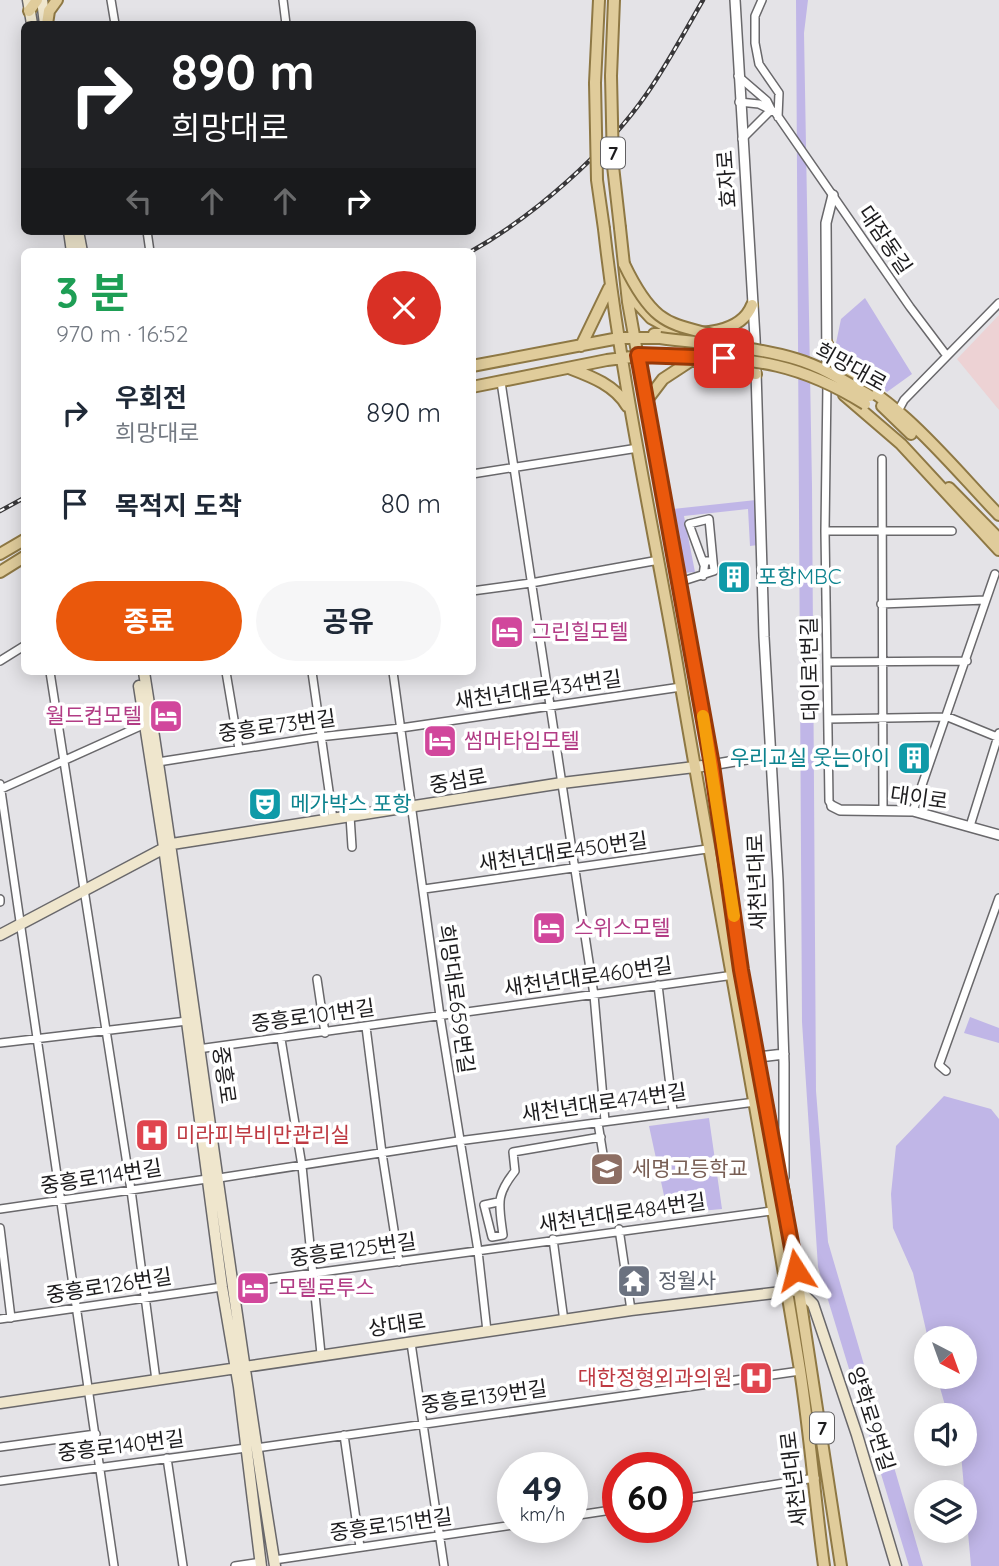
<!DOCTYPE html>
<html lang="ko">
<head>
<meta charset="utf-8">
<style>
  body { margin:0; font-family:Quicksand,"Noto Sans KR",sans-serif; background:#f6f6f7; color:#1f2937; height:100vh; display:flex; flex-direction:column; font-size:26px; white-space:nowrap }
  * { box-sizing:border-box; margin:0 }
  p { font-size:23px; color:#747a83 }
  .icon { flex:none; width:38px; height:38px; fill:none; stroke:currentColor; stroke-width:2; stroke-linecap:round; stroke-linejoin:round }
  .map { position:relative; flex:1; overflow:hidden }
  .side { position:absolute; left:21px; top:248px; width:455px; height:427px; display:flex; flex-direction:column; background:#fff; border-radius:10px; box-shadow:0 4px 18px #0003 }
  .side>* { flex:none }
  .top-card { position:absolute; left:21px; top:21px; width:455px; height:214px; border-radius:10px; box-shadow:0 4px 18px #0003; background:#202124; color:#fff; overflow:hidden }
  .needle { width:46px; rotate:139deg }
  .fabs { position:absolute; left:914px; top:1326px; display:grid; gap:14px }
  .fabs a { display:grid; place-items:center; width:63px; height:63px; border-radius:50%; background:#fff; box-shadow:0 4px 18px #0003; font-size:35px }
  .speed { position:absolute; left:497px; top:1452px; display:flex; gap:14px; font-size:35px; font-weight:700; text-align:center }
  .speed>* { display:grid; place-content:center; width:91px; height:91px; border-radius:50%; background:#fff; box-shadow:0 4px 18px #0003; line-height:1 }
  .speed small { font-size:18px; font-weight:400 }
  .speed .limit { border:10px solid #d22; background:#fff; color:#111 }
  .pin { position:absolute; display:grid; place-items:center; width:60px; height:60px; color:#fff; margin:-30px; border-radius:14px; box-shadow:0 4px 10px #0006 }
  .me { position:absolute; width:77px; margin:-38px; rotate:351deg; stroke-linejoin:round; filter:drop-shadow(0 0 5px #0008) }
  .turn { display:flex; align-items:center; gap:24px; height:147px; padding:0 35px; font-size:32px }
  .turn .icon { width:91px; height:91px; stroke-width:2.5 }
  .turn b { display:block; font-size:49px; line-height:60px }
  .lanes { display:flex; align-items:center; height:66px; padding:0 35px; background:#0003; justify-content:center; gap:35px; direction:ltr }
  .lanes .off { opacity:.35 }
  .round { display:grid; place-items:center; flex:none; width:74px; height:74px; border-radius:37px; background:#f6f6f7 }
  .overview { display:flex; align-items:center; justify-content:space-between; height:119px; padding:0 35px }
  h1 { font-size:42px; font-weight:700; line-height:52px; color:#1e9e55 }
  .cta { display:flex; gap:14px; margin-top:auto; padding:14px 35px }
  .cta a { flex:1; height:80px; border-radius:42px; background:#ea580c; color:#fff; font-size:28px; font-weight:700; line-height:80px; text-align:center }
  .cta a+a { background:#f6f6f7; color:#1f2937 }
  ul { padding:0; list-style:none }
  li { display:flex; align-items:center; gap:21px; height:91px; padding:0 35px }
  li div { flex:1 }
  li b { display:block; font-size:26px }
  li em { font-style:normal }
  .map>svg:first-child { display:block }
</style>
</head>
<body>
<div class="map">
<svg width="999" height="1566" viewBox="0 0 999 1566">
  <rect width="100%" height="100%" fill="#e4e3e7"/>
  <!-- medical -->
  <path fill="#edd2d4" d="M999,315v95l-42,-51z"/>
  <!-- green -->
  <path fill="#c0b6e7" d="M796,0h12l-4,33 8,452 4,606 12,151 95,324h-14l-91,-299 -16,-245z
    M865,298l47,76 -25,18 -52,-44 6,-29z
    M756,500l2,45 -8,1 -2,-37 -64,7 11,56 -11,1 -11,-64z
    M970,1017l29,11v15l-35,-10z
    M944,1096l47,13 8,10v447h-28l-10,-112h3v-38h-16l-11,-39h27v-38h-36l-15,-66 -20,-45 -2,-34 5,-48z
    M709,1118l13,91 -54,5 -19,-88z"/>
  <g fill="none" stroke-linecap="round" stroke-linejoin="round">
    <!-- minor casing -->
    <g stroke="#69686b" stroke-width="10">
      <path id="minor" d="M111,0l4,24
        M283,0l3,24
        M762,0l-7,16v27l4,21 20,29 -1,24
        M738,76l29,25 4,8
        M739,102l20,2 16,8 135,195 37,49 52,-53
        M742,139l29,-29
        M147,231l3,21
        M501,382l93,613 11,126
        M827,384l-2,147 4,270 3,5
        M898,411l6,-11 43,-44
        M882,459l1,351
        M472,474l166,-26
        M825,531h127
        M704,565l-15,-41 20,-5 4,42
        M680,582l34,-11 -1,-10h-8l-2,15
        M472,591l59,-8 128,-23
        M881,604l105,-4
        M0,661l24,-15
        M828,662l139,-1
        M50,672l81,518 25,190
        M226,672l13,77
        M312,672l21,147
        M393,672l47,344 38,235 9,80
        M828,719l120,-2 49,20
        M158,762l161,-25 82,-9 280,-41
        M0,784l114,782
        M1,789l144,-65
        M913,811l82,-237
        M350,816l2,31
        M970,826l29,-93
        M424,889l283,-40
        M0,899v3
        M317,979l8,54
        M658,985l15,126
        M366,1027l16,126 17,109
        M281,1039l21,127 19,188
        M0,1043l187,-22
        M198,1049l536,-74
        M946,1071l-7,-6 60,-167
        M598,1123l9,56
        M219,1178l239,-37 297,-39
        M498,1202l-14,3 8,32 11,-2c-4,-31 -8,-39 12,-64l-2,-19 88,-15
        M0,1209l207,-30
        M0,1228l11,90
        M619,1229l12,81
        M553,1239l11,82
        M233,1284l538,-73
        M0,1319l222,-32
        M411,1343l33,223
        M344,1435l16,112
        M0,1447l96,-13
        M256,1448l544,-77
        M167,1458l16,108
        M0,1481l246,-33
        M677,1500l138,-22
        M572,1516l46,-7
        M274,1560l239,-35
        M235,1566l26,-4"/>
    </g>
    <!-- tertiary casing -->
    <g stroke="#69686b" stroke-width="12">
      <path id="tertiary" d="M735,0l20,338 9,299 14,243 6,183v114
        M827,368l-1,-145 7,-28
        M711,765l60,-10
        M832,806l8,4 73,1 86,24
        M759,1057l25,-3"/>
    </g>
    <!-- secondary casing -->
    <g stroke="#69686b" stroke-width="13">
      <path id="secondary" d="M28,0l4,24
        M42,0l3,24
        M69,231l3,21
        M78,231l4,21
        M144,672c47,297 83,597 131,894
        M139,686l25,161 58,440 17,100 22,179
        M0,935l172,-91 390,-61 149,-18
        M0,1403l631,-93 168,-20 14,14 44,131 39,131"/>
    </g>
    <!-- primary casing -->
    <g stroke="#8e7844" stroke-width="14">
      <path id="primary" d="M29,11l8,-11
        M47,24l2,-13 8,-11
        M611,76l3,-76
        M595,83l4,-83
        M620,228l8,74 83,463 30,204 43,224 57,373
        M604,229c16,143 46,282 71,423 41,240 86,478 125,718 10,65 15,131 24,196
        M627,292l24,26 26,14
        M654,334c32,-1 85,5 98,-29
        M827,344l6,16 13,14
        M581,346l28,-58
        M694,361l62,13
        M472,366l147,-28h41
        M569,368c21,8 46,17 58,38
        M837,373c60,22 118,97 162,142
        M472,387l135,-27 49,-6
        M844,395l57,49 98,106
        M647,400l16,-21 29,-19
        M882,406l29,28
        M949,488l50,51
        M0,554l24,-14
        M0,572l24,-15"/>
    </g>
    <!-- minor -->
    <use href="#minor" stroke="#fff" stroke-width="7"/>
    <!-- tertiary -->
    <use href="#tertiary" stroke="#fff" stroke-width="9"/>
    <!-- secondary -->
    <use href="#secondary" stroke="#efe6cd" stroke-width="10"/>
    <!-- primary -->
    <use href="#primary" stroke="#e0cc9b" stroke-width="10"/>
    <!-- rail casing -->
    <g stroke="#39383a" stroke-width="4.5">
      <path id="rail" d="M470,252c63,-35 137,-100 178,-160 20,-29 37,-61 55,-92
        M0,511l24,-13"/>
    </g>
    <!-- rail -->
    <use href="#rail" stroke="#fff" stroke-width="2" stroke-dasharray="5" stroke-linecap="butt"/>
    <!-- primary-bridge casing -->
    <g stroke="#8e7844" stroke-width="14" stroke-linecap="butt">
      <path id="primary-bridge" d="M611,76l2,90 7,62
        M595,83l2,97 7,49
        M624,264c35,73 51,56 118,80
        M660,338c45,6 93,8 136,21 27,8 50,23 74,37
        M656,354c88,6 132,2 209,50"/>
    </g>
    <!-- primary-bridge -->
    <use href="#primary-bridge" stroke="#e0cc9b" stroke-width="10"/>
  </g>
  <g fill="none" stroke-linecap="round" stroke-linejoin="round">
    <!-- route casing -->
    <g stroke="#983908" stroke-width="18">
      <path id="route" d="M724,358l-86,-3 74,410 29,205 55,300"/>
    </g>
    <!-- route -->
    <use href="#route" stroke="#ea580c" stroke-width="12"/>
    <!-- slow -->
    <path stroke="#f59e0b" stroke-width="12" d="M703,716l31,200"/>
  </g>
  <!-- icons -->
  <defs>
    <g id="building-square" transform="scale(1.75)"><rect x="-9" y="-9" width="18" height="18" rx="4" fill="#0f9aa8" stroke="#fff"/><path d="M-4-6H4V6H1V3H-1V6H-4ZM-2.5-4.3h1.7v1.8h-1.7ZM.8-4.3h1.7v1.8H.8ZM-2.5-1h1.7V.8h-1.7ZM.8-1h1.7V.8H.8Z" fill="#fff"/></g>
    <g id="hotel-square" transform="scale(1.75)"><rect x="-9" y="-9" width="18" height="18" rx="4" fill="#d1479c" stroke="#fff"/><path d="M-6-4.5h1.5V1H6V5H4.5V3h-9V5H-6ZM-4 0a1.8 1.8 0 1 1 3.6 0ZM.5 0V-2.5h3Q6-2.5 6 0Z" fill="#fff"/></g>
    <g id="theatre-square" transform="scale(1.75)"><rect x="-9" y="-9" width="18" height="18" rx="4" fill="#0f9aa8" stroke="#fff"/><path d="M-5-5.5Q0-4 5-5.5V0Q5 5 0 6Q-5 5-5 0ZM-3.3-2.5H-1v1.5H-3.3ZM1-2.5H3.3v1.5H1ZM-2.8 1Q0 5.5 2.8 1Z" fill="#fff"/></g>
    <g id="hospital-square" transform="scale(1.75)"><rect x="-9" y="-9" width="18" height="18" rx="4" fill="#e0444e" stroke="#fff"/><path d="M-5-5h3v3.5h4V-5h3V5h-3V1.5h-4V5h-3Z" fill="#fff"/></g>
    <g id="school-square" transform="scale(1.75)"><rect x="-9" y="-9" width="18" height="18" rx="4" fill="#8d6e63" stroke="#fff"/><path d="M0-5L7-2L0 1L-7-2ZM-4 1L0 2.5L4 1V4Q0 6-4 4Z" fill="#fff"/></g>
    <g id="temple-square" transform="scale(1.75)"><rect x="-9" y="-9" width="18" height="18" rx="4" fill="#6b7280" stroke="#fff"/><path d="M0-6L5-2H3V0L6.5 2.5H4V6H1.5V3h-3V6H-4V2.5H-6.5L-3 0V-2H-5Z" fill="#fff"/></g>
  </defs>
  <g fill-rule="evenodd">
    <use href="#building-square" x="734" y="577"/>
    <use href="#hotel-square" x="507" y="632"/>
    <use href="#hotel-square" x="166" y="716"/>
    <use href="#hotel-square" x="440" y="741"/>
    <use href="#building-square" x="914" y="758"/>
    <use href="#theatre-square" x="265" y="804"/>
    <use href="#hotel-square" x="549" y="928"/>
    <use href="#hospital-square" x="152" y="1135"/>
    <use href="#school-square" x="607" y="1169"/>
    <use href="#temple-square" x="634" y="1281"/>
    <use href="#hotel-square" x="253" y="1288"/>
    <use href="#hospital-square" x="756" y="1378"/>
  </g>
  <g text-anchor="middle" stroke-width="7" stroke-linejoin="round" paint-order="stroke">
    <!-- shield labels -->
    <g fill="#fff" stroke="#616062" stroke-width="2">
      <rect x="601" y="137.5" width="24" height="31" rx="5"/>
      <rect x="810" y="1412.5" width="24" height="31" rx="5"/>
    </g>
    <g font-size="19" font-weight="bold" fill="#1d1c1e">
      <text x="613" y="160">7</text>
      <text x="822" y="1435">7</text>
    </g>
    <!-- street labels -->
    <g font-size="21" fill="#1d1c1e" stroke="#fff">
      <text transform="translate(727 179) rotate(-94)" y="7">효자로</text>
      <text transform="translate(885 240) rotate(56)" y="7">대잠동길</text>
      <text transform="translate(851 367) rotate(29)" y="7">희망대로</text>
      <text transform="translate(810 669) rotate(-91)" y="7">대이로1번길</text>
      <text transform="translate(538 690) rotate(-8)" y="7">새천년대로434번길</text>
      <text transform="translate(277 726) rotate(-8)" y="7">중흥로73번길</text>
      <text transform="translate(458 781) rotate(-10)" y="7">중섬로</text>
      <text transform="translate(919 798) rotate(8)" y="7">대이로</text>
      <text transform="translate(563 852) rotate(-8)" y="7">새천년대로450번길</text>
      <text transform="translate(757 882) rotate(-92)" y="7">새천년대로</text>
      <text transform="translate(588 977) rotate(-8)" y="7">새천년대로460번길</text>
      <text transform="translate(456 999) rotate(82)" y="7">희망대로659번길</text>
      <text transform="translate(313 1016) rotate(-8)" y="7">중흥로101번길</text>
      <text transform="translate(224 1075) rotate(82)" y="7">중흥로</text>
      <text transform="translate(604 1103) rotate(-8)" y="7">새천년대로474번길</text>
      <text transform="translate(101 1177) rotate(-9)" y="7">중흥로114번길</text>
      <text transform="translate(622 1213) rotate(-8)" y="7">새천년대로484번길</text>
      <text transform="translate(353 1250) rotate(-8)" y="7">중흥로125번길</text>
      <text transform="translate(109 1286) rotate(-9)" y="7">중흥로126번길</text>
      <text transform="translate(397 1325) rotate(-8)" y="7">상대로</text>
      <text transform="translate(484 1397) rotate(-8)" y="7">중흥로139번길</text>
      <text transform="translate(871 1419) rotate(72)" y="7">양학로9번길</text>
      <text transform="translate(121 1446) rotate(-7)" y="7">중흥로140번길</text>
      <text transform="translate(794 1479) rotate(-97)" y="7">새천년대로</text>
      <text transform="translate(391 1525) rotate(-8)" y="7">중흥로151번길</text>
    </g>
    <!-- culture labels -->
    <g font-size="21" fill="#0d838f" stroke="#fff" text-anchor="start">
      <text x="758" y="584">포항MBC</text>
      <text x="890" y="765" text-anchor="end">우리교실 웃는아이</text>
      <text x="290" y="811">메가박스 포항</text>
    </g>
    <!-- hotel labels -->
    <g font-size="21" fill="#b23c85" stroke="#fff" text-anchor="start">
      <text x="532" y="639">그린힐모텔</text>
      <text x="142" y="723" text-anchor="end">월드컵모텔</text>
      <text x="464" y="748">썸머타임모텔</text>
      <text x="574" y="935">스위스모텔</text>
      <text x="278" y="1295">모텔로투스</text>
    </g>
    <!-- health labels -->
    <g font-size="21" fill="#be3a42" stroke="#fff" text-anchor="start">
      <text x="176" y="1142">미라피부비만관리실</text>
      <text x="732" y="1385" text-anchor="end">대한정형외과의원</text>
    </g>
    <!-- education labels -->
    <g font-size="21" fill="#785e54" stroke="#fff" text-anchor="start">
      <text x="632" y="1176">세명고등학교</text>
    </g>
    <!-- worship labels -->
    <g font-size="21" fill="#5b616d" stroke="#fff" text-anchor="start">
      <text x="658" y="1288">정월사</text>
    </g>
  </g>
</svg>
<div class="fabs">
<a><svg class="needle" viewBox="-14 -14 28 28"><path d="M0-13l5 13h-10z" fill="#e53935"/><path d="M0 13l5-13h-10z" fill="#747a83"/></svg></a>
<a><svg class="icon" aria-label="sound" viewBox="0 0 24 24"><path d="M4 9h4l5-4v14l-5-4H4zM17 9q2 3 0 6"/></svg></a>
<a><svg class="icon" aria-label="layers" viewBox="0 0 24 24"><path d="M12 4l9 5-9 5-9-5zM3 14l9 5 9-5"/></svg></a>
</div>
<div class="speed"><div>49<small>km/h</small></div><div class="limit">60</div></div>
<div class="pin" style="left:724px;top:358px;background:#d93025"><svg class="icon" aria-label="arrive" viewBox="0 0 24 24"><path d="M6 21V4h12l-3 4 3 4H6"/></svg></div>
<svg class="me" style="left:796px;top:1270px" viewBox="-20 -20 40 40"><path d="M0-17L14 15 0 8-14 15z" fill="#ea580c" stroke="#fff" stroke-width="4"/></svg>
<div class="top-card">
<div class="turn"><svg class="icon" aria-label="right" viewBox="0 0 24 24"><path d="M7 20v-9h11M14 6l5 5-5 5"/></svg><div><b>890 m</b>희망대로</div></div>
<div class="lanes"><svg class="icon off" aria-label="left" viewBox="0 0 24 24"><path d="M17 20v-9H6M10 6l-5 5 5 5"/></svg><svg class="icon off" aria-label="ahead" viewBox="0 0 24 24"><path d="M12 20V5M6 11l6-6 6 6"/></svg><svg class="icon off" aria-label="ahead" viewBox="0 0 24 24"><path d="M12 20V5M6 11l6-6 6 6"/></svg><svg class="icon" aria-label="right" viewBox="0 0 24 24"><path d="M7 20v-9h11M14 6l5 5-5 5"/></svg></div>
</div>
<section class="side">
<div class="overview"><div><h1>3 분</h1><p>970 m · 16:52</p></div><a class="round" style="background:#d93025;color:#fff"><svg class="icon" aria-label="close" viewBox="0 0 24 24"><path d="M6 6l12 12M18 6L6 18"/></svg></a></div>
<ul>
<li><svg class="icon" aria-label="right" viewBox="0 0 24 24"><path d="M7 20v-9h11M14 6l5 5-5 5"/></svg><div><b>우회전</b><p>희망대로</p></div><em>890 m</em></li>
<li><svg class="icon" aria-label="arrive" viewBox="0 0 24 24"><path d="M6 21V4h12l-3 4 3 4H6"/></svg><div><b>목적지 도착</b></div><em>80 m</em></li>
</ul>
<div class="cta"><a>종료</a><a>공유</a></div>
</section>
</div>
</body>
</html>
